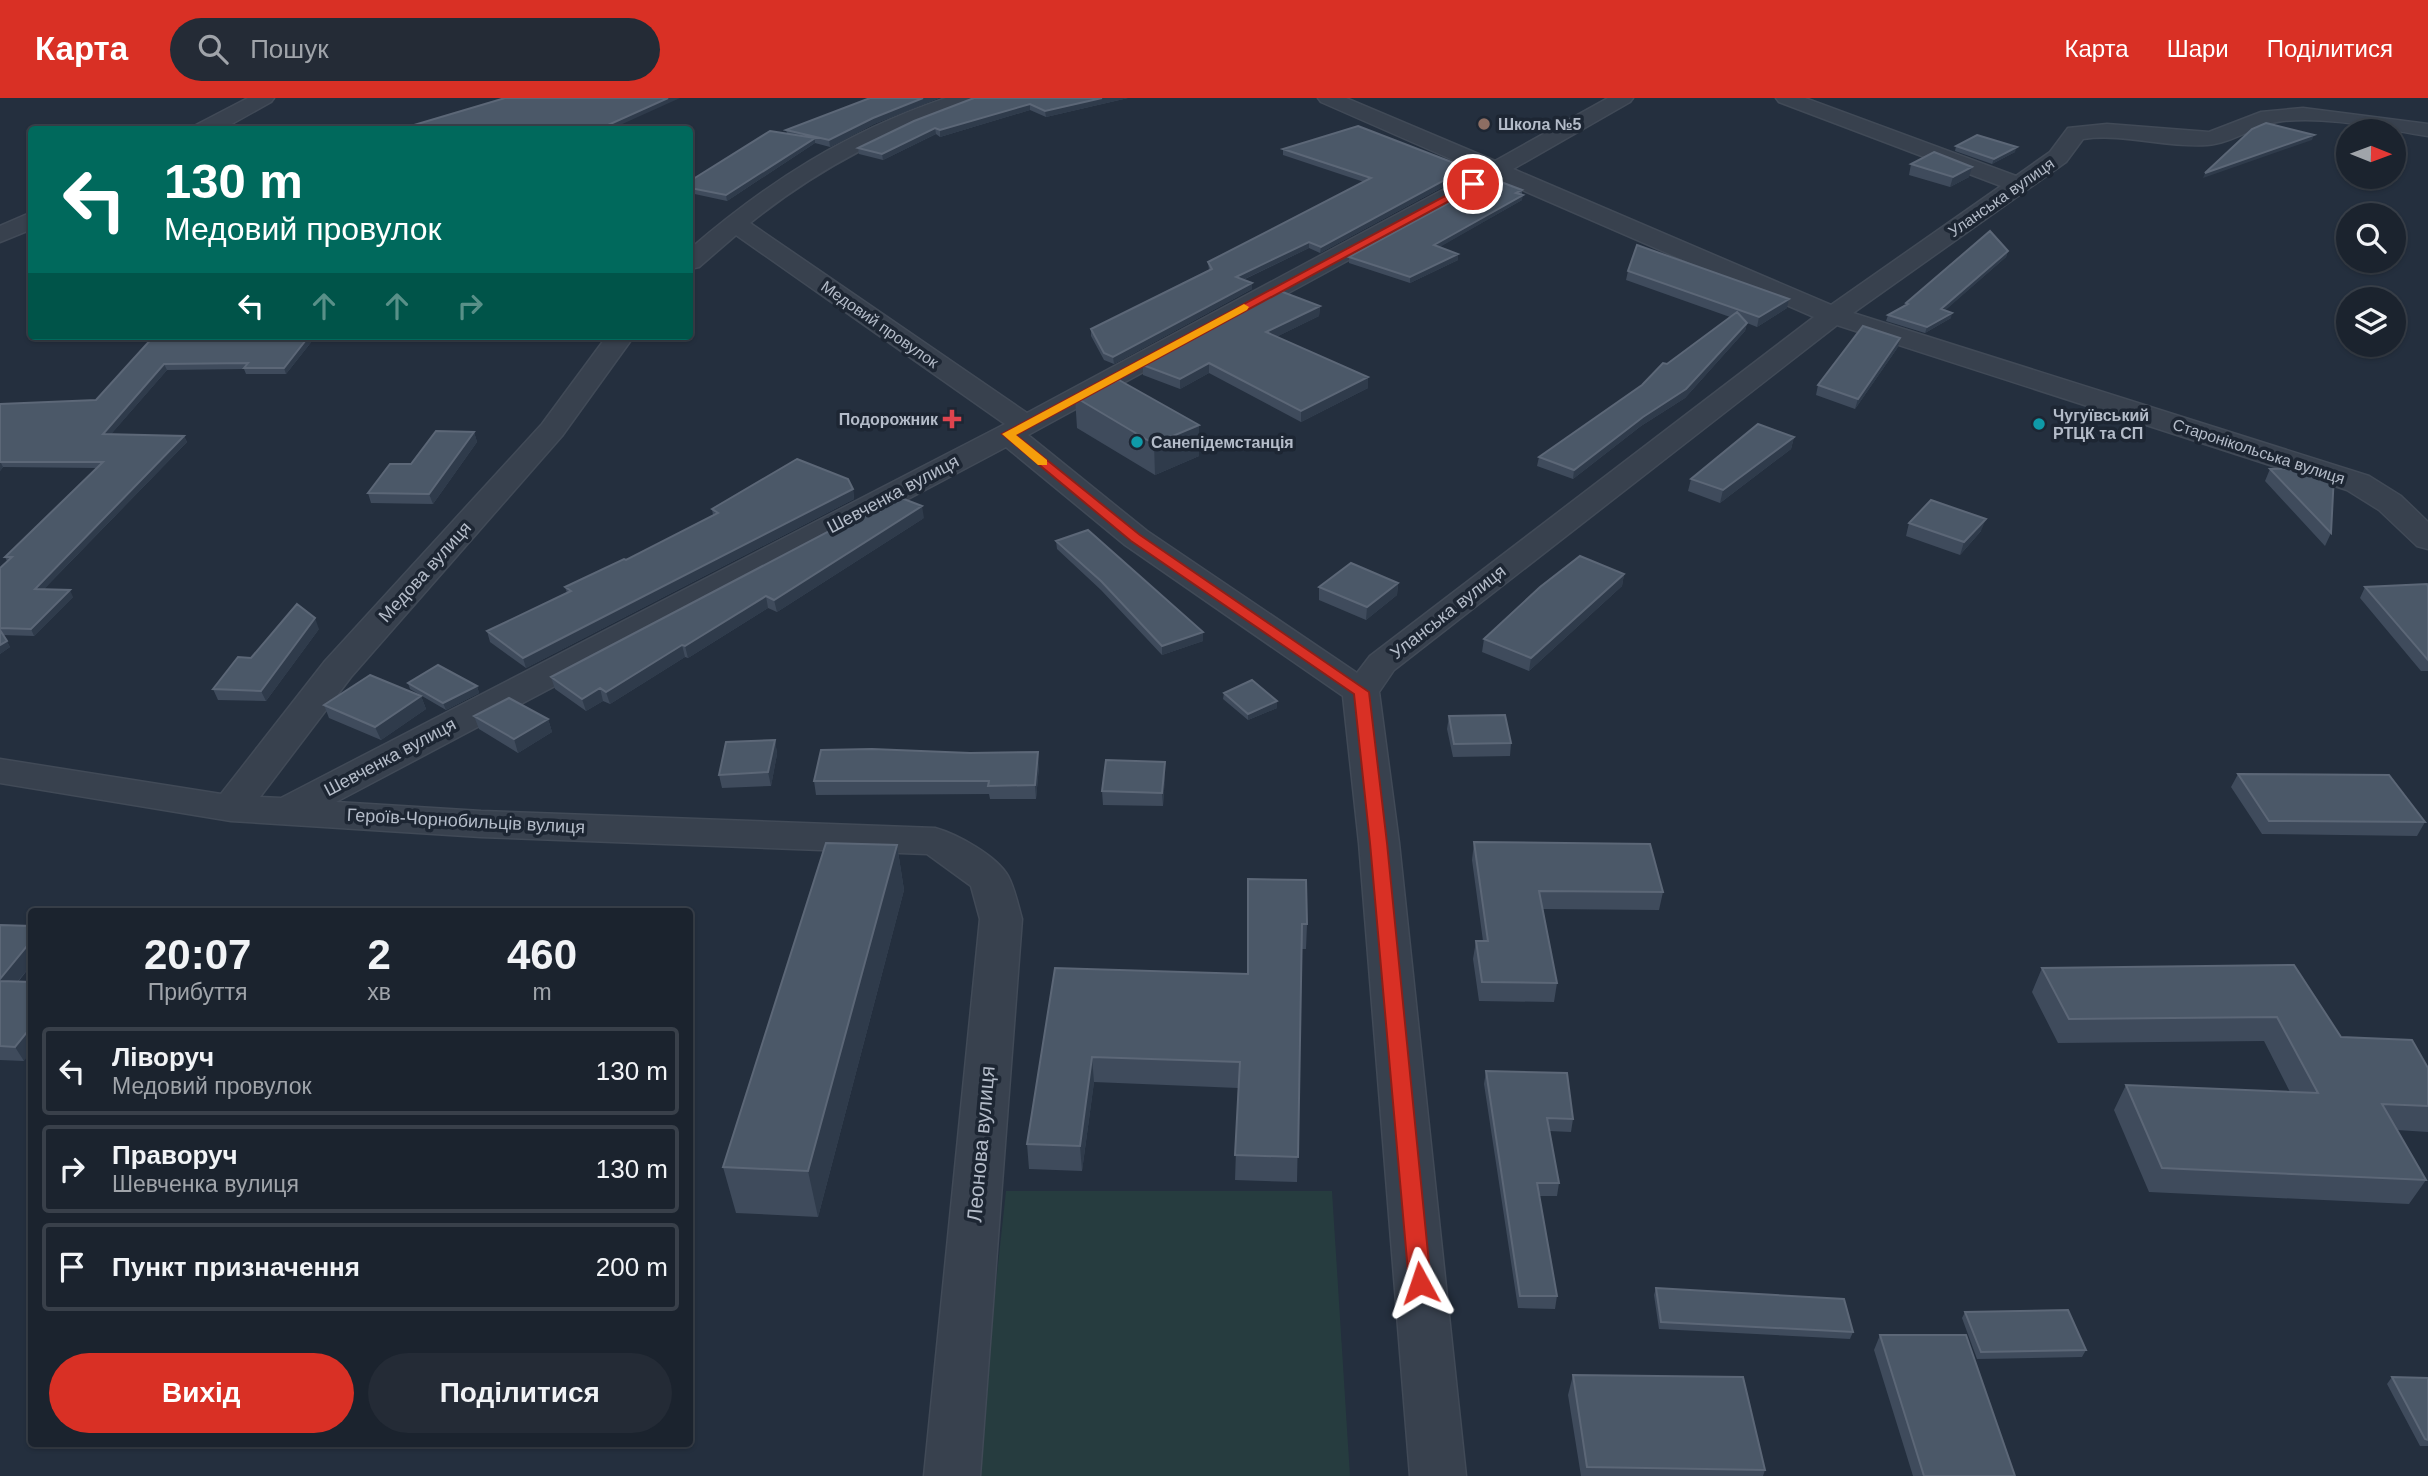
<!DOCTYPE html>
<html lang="uk">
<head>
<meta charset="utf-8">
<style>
  body { margin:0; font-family:Arial,sans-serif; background:#242b36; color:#f1f3f6; height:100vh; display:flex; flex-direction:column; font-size:26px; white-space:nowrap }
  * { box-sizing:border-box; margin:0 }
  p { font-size:23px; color:#a0a4aa }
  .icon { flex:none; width:38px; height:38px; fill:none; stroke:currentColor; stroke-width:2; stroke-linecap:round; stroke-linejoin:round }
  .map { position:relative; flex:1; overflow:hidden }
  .panel { position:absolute; left:28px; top:810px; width:665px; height:539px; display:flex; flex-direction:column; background:#1b232e; border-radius:7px; box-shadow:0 2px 5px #0004,0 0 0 2px #39404a }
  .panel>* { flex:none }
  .hud { position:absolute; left:28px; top:28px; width:665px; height:214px; border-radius:7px; box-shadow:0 2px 5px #0004,0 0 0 2px #39404a; background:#00695c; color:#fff; overflow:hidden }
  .needle { width:46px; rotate:91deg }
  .tools { position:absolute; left:2336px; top:21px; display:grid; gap:14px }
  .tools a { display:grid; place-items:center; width:70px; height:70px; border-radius:50%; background:#1b232e; box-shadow:0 2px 5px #0004,0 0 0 2px #39404a; font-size:35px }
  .pin { position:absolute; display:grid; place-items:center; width:60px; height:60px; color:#fff; margin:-30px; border:4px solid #fff; border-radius:50%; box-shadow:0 2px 7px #0007 }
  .me { position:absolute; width:77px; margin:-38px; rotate:355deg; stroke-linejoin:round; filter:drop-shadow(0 0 5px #0008) }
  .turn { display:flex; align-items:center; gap:24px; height:147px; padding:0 21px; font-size:32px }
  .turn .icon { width:91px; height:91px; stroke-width:2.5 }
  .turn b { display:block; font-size:49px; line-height:60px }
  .lanes { display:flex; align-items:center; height:66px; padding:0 21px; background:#0003; justify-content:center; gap:35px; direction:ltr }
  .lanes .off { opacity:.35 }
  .eta { display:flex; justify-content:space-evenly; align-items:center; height:119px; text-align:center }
  .eta b { font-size:42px; font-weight:700; line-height:49px }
  .action { display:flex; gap:14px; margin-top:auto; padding:14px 21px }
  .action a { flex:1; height:80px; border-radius:42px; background:#d93025; color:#fff; font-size:28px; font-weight:700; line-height:80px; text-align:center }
  .action a+a { background:#242b36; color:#f1f3f6 }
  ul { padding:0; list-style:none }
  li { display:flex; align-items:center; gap:21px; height:88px; margin:0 14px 10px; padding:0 7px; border:4px solid #39404a; border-radius:7px }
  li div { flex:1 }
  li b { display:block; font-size:26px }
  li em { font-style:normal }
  header { display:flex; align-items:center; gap:42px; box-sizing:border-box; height:98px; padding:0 35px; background:#d93025; color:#fff }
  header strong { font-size:33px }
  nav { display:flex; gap:38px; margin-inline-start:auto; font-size:24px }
  .search { width:490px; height:63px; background:#242b36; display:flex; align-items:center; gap:18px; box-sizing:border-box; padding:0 24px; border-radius:38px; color:#a0a4aa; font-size:26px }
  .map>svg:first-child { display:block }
</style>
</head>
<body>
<header>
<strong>Карта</strong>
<div class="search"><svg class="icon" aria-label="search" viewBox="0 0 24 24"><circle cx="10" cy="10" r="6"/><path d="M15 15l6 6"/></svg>Пошук</div>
<nav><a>Карта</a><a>Шари</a><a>Поділитися</a></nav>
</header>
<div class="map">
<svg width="2428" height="1378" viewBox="0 0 2428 1378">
  <rect width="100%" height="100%" fill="#242f3e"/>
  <!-- green -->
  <path fill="#263c3f" d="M1006,1093h326l18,285h-375z"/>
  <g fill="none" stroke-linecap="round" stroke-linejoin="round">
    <!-- minor casing -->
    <g stroke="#414a57" stroke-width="3">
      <path id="minor" d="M248,0h26l-3,4 -50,28h-27l2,-5z
        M946,0h31l-3,4c-82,28 -156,66 -224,121l277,190 451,-242 -157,-69 -3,-4h28l149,63 113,-63h25l-3,4 -117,67 318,136 170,-119 -222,-84 -3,-4h29l211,78 34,-24 18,-24 39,-4 102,8 52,-20 42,-4 125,16v12c-47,-7 -97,-20 -145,-15 -27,3 -49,22 -76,24 -42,3 -82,-12 -124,-6l-17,23 -213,151 516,163 32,20 27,26v27l-11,-3 -38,-36 -32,-20 -510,-165 -443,345 -15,22 20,151 67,633h-56l-51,-633 -16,-147 -218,-151 -119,-98 -670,355 145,9 454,17c22,6 62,28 73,48 7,13 10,29 14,43l-42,557h-56l56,-557 -9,-33 -44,-32 -446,-17 -250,-16 -231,-38v-24l221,35 104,-133 217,-237 65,-88h27l-72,100 -211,241 -91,120 21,1 724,-374 -269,-189 -37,32 -9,2v-20c79,-68 156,-117 256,-151zM1497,81l317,138 -444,339 -13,17 -210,-142 -119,-96z
        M32,114v17l-32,13v-16z"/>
    </g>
    <!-- minor -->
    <use href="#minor" fill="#38414e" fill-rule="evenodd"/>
  </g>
  <!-- wall -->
  <path fill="#3f4b5c" d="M870,0h69l-65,26 -44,23 -15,-4 -88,58 -37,-8v-12l97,-48 -1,-3z
    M975,0h153l-82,19 -16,-7 -90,27 -4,-3 -53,26 -24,-6 -1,-6z
    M1956,48l59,6 -23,12 -37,-13z
    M1283,51l184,19v6l-147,79 -11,-5 -66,32 9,3v6l-138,75 -10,-4 -13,-24v-7l118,-59 -1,-8 156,-80 -81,-27z
    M1911,66l58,13 -19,10 -41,-12z
    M1522,92v10l-83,47 19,13 -48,23 -61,-20v-6z
    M2008,153l-2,6 -61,53 6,8 -26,15 -39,-12 2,-6 17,-10 1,-2z
    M1628,173l159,37 -30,19 -10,-4 -2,8 -60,67 -44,28 -68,53 -36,-13 2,-9 103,-72 25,-21 63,-47 -104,-37z
    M1320,208l-1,10 -43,21 92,51 -67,34 -92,-49 -29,16 -37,-14v-10z
    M154,238h162l-30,38h-40l-2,-5 -77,1 -56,64 73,2 3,6 -143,147 29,8 -39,39 -31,-1 7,12 -10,7v-86l7,-7 -2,-4 91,-89 -93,-1 -3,4v-67l96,-4z
    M1898,249l-43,62 -39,-14 2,-10z
    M1075,299l124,59 -44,19 -78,-47z
    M474,334l3,10 -44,62 -62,-1 -3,-10 43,-29z
    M1794,339l-3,12 -71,54 -32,-12 3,-12z
    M2270,371l61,64 -6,13 -60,-65z
    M853,391l1,10 -328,169 -36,-26 -3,-11 80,-38 -2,-6 61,-27 87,-45 -1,-6z
    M924,420l-147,94 -9,-4 -80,50 -3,-1 -75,47 -7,-3 -17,10 -31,-22 -4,-12z
    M1909,425l72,8 -21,24 -54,-19z
    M1056,443l147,100 -41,14 -61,-65 -44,-41z
    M1624,476l-2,12 -93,85 -47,-19 2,-13z
    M1398,485l-1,12 -31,25 -47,-20v-13z
    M2365,489h63v84h-7l-61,-73z
    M319,531l-53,72 -48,-1 -5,-11 38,-31z
    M408,585l69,3 2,7 -33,17 -36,-21z
    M1224,595l53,15 -29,12 -25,-21z
    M421,598l5,13 -45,31 -52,-22 -5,-13z
    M474,618l74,3 4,13 -34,21 -39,-24z
    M1449,618l62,27 -1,13 -57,1 -6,-28z
    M775,642l2,14 -6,32 -49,2 -3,-13z
    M1165,664v13l-2,31 -60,-1 -1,-14z
    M1039,668l-3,33h-46l-1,-5 -173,1 -2,-14z
    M2238,676l187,48 -8,14 -155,-2 -31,-47z
    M1474,744l189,50 -4,18 -116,-1 14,74 -3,19 -75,-1 -6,-42 3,-18h7l-11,-81z
    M897,747l7,45 -86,327 -82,-4 -13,-46z
    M1248,781l59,45 -1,25h-4l-5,233 -62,-2 3,-92 -144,-6 -12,89 -53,-2 -2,-25 28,-176 193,6z
    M0,827l32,1v38l-14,18 6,79 -24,-1z
    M2294,867l47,72 87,31v64l-31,-2 29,50 -17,24 -260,-12 -35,-82 12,-25 164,7 -26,-51 -206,2 -26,-51 10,-24z
    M1486,973l87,48 -2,13 -22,-1 10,52 -2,13h-18l18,100 -2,13 -37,-1 -34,-224z
    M1656,1190l197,44 -3,7 -191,-10 -5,-34z
    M1965,1214l121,38 -4,7 -105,2 -15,-41z
    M1880,1237l135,141h-102l-39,-126z
    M1573,1277l192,95 -2,6h-182l-13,-81z
    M2392,1279l36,1v68h-8l-33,-62z"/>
  <!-- shaded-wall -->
  <path fill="#2f3b4b" d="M668,0h12l-71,32h-12z
    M923,0h16l-65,26 -44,23 -1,-7 44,-22z
    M1102,0h26l-82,19 -1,-6z
    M1030,6v6l-90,27v-7z
    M935,30l1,6 -53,26 -1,-6z
    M2314,37l-2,5 -109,38 2,-5z
    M815,40v5l-88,58 -1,-6z
    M2017,49l-2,5 -23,12 2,-5z
    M1972,69l-3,10 -19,10 3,-10z
    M1467,70v6l-147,79 1,-6z
    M1523,97l-1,5 -89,51 1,-6z
    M1309,144v6l-73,35v-6z
    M2008,153l-2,6 -66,58 1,-6z
    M1458,156v6l-48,23v-6z
    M1252,185v6l-138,75 -1,-7z
    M1789,201l-2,9 -30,19 2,-10z
    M1320,208l-1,10 -53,26v-10z
    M1952,215l-1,5 -26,15 2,-6z
    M1747,225l-2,8 -60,67 -44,28 -68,53 1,-9z
    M309,238h7l-30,38 -2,-6z
    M1900,240l-2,9 -43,62 3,-10z
    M1209,265v10l-29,16v-10z
    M164,266l3,6 -61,70 -3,-6z
    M1368,279v11l-67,34v-11z
    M1199,327v31l-44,19 -1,-31z
    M474,334l3,10 -44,62 -4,-10z
    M184,338l3,6 -149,153 -3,-6z
    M1794,339l-3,12 -71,54 3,-13z
    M0,363l3,6 -3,4z
    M853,391l1,10 -328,169 -3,-10z
    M922,408l2,12 -147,94 -3,-12z
    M1986,421l-5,12 -21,24 4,-13z
    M1624,476l-2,12 -93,85 2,-13z
    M1398,485l-1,12 -31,25 1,-13z
    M70,492l3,7 -39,39 -3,-7z
    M766,498l2,12 -80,50 -3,-12z
    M315,520l4,11 -53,72 -5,-10z
    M1203,534v9l-41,14v-9z
    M7,543l3,6 -10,7v-9z
    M682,547l3,12 -75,47 -4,-12z
    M477,588l2,7 -33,17 -3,-7z
    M600,590l3,13 -17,10 -4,-12z
    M421,598l5,13 -45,31 -6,-13z
    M1277,603v7l-29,12v-6z
    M548,621l4,13 -34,21 -4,-14z
    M775,642l2,14 -6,32 -3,-14z
    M1038,654l1,14 -3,33 -1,-14z
    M1165,664v13l-2,31 -1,-13z
    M897,747l7,45 -86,327 -10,-46z
    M32,842v24l-25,30 -7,-11v-4z
    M32,928v25l-8,10 -9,-14z
    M1092,959l2,25 -12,89 -2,-25z"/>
  <!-- building -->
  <path fill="#4b5868" stroke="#5c6777" stroke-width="2" d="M505,0h163l-71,32h-183v-5z
    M870,0h53l-50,20 -44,22 -43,-10z
    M974,0h128l-57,13 -15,-7 -90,26 -5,-2 -53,26 -24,-6 56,-27z
    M2266,25l48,12 -109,38 47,-44z
    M1358,28l109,42 -146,79 -12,-5 -73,35 16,6 -139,74 -9,-4 -13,-24 121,-60 -4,-7 163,-84 -88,-29z
    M770,33l45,7 -89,57 -36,-7v-7z
    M1977,37l40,12 -23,12 -38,-13z
    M1934,54l38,15 -19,10 -42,-13z
    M1493,81l29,11 -6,3 7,2 -89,50 24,9 -48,23 -61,-20z
    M1990,133l18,20 -67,58 11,4 -25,14 -39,-12 20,-11 -2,-1z
    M1637,147l152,54 -30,18 -131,-46z
    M1280,193l40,15 -54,26 102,45 -67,34 -92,-48 -29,16 -37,-14z
    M1737,214l10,11 -61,66 -43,28 -69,53 -35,-13 103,-72 21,-22 4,1z
    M1863,228l37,12 -42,61 -40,-14z
    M154,238h155l-25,32h-40l4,-5 -84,1 -61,70 81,2 -149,153 35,1 -39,39 -31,-1v-60l12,-11h-7l98,-95h-103v-58l96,-4z
    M1119,282l80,45 -45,19 -79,-47z
    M1758,326l36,13 -71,53 -32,-11z
    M436,333l38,1 -45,62 -61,-1 22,-29h21z
    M797,361l51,20 5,10 -330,169 -36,-27 84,-40 -6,-4 59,-28 2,1 92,-47 -6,-4z
    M2314,370l20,6 -3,59 -61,-64z
    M896,398l26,10 -148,94 -8,-4 -81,50 -3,-1 -76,47 -6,-4 -18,11 -31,-22z
    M1931,402l55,19 -22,23 -55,-19z
    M1088,432l115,102 -41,14 -61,-65 -45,-40z
    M1580,458l44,18 -93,84 -47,-19 56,-52z
    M1351,465l47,20 -31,24 -48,-20z
    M2427,486l1,3v73l-63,-73z
    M297,506l18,14 -54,73 -48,-2 25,-32 13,1z
    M0,532l7,11 -7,4z
    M438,567l39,21 -34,17 -35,-20z
    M370,577l51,21 -46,31 -51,-22z
    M1252,582l25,21 -29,13 -24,-21z
    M509,600l39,21 -34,20 -40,-23z
    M1505,617l6,28 -57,1 -5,-28z
    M775,642l-7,32 -49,3 7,-33z
    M872,651l98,4 68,-1 -3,33 -47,1 1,-5h-175l7,-31z
    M1106,662l59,2 -3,31 -60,-2z
    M2238,676l151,1 36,47 -156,-1z
    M1474,744l176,2 13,48 -124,-1 18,92 -75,-1 -6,-41h12z
    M826,745l71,2 -89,326 -85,-4z
    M1248,781l58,1 1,44h-5l-4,233 -63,-2 5,-93 -148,-5 -12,89 -53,-2 28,-176 193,6z
    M0,827l32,1v14l-32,39z
    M2294,867l47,72 71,3 16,28v38l-46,-2 44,76 -264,-12 -36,-83 192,8 -41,-76 -208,2 -27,-51z
    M0,883l32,1v44l-17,21 -15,-1z
    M1486,973l81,2 6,46 -26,-1 12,65h-22l20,113h-37z
    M1656,1190l188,11 9,33 -192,-10z
    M2068,1212l18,40 -105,2 -16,-40z
    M1880,1237h86l49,141h-91z
    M1573,1277l170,2 22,93 -178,-3z
    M2392,1279l36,1v62l-3,-1z"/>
  <!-- route -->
  <path fill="#d93025" stroke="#8d1f18" stroke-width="2" d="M1473,83l5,3 -1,2 -461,249 124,100 229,157 18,151 44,440 -4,7 -7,3 -8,-3 -3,-7 -39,-440 -16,-149 -223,-153 -129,-107z"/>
  <!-- slow -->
  <path fill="#f59e0b" d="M1244,206l5,3 -2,3 -231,125 31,25v5h-9l-36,-31z"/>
  <!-- markers -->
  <circle fill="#8d6e63" stroke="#1d2633" stroke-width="2.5" cx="1484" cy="26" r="7"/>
  <path fill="#e0444e" stroke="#1d2633" stroke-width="2.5" d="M948.5 310.5h7v7h7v7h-7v7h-7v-7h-7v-7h7z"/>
  <g fill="#0f9aa8" stroke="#1d2633" stroke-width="2.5">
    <circle cx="2039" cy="326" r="7"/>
    <circle cx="1137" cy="344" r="7"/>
  </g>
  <g text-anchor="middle" stroke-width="7" stroke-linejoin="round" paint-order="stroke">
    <!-- far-poi labels -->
    <g font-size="16" font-weight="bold" fill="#b4bcc9" stroke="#1d2633" text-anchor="start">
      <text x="1498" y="32">Школа №5</text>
      <text x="2053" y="323">Чугуївський<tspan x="2053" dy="18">РТЦК та СП</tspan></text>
      <text x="938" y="327" text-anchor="end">Подорожник</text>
      <text x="1151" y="350">Санепідемстанція</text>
    </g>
    <!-- far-street labels -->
    <g font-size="16" fill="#b4bcc9" stroke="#1d2633">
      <text transform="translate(2001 99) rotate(-35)" y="6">Уланська вулиця</text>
      <text transform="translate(880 226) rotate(35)" y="6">Медовий провулок</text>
      <text transform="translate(2259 353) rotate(18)" y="6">Старонікольська вулиця</text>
    </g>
    <!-- street labels -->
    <g font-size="18" fill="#b4bcc9" stroke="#1d2633">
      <text transform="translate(893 396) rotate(-28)" y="6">Шевченка вулиця</text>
      <text transform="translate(425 474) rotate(-48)" y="6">Медова вулиця</text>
      <text transform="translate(1448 514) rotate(-38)" y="6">Уланська вулиця</text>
      <text transform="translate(390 659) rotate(-28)" y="6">Шевченка вулиця</text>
      <text transform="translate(466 723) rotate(3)" y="6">Героїв-Чорнобильців вулиця</text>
    </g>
    <!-- near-street labels -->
    <g font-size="21" fill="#b4bcc9" stroke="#1d2633">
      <text transform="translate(981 1046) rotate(-85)" y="7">Леонова вулиця</text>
    </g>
  </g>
</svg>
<div class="tools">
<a><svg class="needle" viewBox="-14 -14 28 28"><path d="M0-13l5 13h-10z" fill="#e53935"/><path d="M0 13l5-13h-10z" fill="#a0a4aa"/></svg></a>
<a><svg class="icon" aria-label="search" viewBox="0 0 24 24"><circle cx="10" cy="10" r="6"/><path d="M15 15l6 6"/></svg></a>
<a><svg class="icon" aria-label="layers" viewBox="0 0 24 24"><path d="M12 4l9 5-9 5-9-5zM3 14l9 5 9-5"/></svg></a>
</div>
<div class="pin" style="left:1473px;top:86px;background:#d93025"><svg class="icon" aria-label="arrive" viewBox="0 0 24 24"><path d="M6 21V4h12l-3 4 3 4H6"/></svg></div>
<svg class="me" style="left:1420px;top:1185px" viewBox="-20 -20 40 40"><path d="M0-17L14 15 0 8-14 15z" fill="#d93025" stroke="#fff" stroke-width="4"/></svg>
<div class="hud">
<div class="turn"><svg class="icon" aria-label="left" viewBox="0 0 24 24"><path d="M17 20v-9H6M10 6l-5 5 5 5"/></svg><div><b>130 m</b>Медовий провулок</div></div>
<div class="lanes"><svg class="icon" aria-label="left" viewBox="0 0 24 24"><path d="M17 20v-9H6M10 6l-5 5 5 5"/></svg><svg class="icon off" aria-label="ahead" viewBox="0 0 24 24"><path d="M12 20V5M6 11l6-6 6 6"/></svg><svg class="icon off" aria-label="ahead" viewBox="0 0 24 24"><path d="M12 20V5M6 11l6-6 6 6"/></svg><svg class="icon off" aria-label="right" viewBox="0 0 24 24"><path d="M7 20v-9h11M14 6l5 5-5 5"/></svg></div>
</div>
<section class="panel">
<div class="eta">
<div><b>20:07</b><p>Прибуття</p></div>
<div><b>2</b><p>хв</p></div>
<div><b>460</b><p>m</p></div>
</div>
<ul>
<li><svg class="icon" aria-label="left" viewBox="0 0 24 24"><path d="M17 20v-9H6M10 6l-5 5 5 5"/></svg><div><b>Ліворуч</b><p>Медовий провулок</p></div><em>130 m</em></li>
<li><svg class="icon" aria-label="right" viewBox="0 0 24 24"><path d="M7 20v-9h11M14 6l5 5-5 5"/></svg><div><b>Праворуч</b><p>Шевченка вулиця</p></div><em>130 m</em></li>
<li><svg class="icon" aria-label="arrive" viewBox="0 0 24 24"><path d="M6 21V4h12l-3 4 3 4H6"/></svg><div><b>Пункт призначення</b></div><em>200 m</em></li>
</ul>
<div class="action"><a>Вихід</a><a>Поділитися</a></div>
</section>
</div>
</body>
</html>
